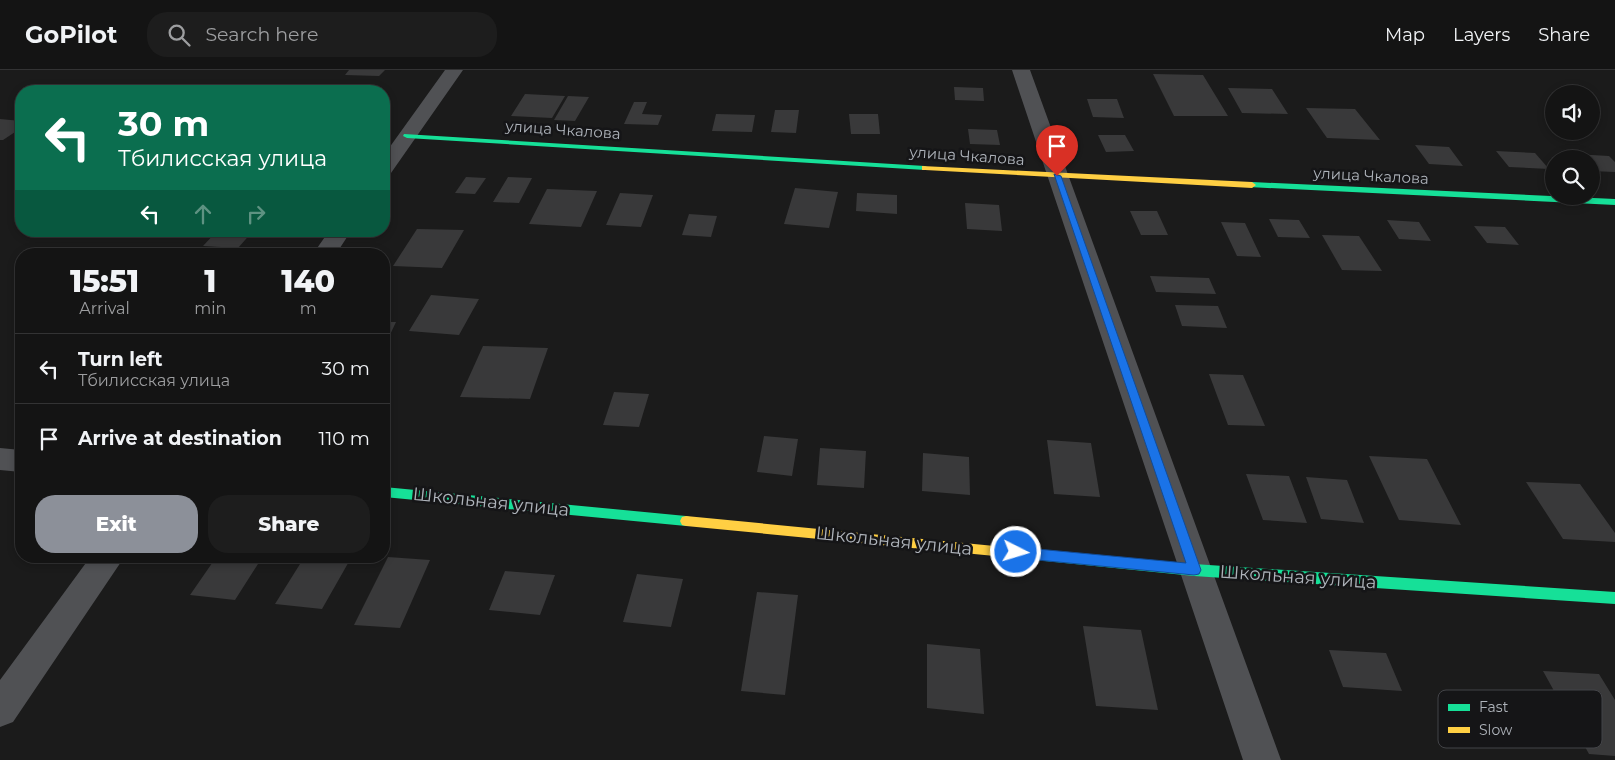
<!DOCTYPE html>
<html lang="en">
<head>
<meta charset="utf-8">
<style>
  body { margin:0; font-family:Montserrat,sans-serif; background:#1d1d1d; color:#f1f3f6; height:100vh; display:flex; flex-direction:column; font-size:19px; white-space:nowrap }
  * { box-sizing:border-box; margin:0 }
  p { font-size:16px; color:#9d9ea0 }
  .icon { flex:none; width:28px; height:28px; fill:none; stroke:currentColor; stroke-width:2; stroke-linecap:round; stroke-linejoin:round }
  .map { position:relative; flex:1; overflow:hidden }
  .sheet { position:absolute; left:15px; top:178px; width:375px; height:315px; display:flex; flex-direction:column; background:#141414; border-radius:20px; box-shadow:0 2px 8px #0003,0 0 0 1px #333334 }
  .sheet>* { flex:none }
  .hud { position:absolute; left:15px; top:15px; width:375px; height:152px; border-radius:20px; box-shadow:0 2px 8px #0003,0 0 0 1px #333334; background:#0b6e4f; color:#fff; overflow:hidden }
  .controls { position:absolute; left:1545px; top:15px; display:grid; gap:10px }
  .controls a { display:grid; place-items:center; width:55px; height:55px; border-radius:50%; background:#141414; box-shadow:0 2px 8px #0003,0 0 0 1px #333334; font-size:25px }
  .pin { position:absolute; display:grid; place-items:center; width:42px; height:42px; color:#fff; margin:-51px -21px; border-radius:50% 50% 50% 0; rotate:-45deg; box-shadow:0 0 5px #0007 }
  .pin .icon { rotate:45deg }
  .me { position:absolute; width:55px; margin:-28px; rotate:95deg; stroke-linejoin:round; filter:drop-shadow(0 0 4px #0008) }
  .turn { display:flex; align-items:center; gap:18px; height:105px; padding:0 20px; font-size:22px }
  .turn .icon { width:65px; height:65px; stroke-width:2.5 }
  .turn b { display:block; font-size:35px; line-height:42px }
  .lanes { display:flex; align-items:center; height:48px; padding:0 20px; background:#0003; justify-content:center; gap:25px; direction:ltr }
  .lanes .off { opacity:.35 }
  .eta { display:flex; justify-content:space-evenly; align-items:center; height:85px; text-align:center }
  .eta b { font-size:30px; font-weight:800; line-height:35px }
  .button { display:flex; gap:10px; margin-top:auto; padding:10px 20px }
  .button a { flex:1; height:58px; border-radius:20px; background:#8c9099; color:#fff; font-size:20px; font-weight:800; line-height:58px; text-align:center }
  .button a+a { background:#1d1d1d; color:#f1f3f6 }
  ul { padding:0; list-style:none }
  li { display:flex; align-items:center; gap:15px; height:70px; padding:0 20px; border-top:1px solid #333334 }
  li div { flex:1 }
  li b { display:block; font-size:19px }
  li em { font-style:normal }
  header { display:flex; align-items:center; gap:30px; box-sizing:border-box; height:70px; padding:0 25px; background:#141414; border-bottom:1px solid #333334 }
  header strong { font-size:24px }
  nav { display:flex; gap:28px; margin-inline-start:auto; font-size:18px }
  .search { width:350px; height:45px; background:#1d1d1d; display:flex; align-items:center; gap:12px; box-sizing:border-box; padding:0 18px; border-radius:20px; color:#9d9ea0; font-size:19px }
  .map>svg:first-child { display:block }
</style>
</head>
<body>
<header>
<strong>GoPilot</strong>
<div class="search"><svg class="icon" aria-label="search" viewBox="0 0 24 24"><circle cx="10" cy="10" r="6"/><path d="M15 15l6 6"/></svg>Search here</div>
<nav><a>Map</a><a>Layers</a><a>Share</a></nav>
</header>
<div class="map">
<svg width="1615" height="690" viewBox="0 0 1615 690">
  <rect width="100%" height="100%" fill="#1b1b1b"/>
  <!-- building -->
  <path fill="#39393a" d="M349,0h36l-6,6 -34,-1z
    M1153,4l50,1 25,41h-54z
    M954,17l29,1 1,13 -29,-1z
    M1228,18l44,1 16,25 -46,-1z
    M525,24l40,2 -13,22 -41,-2z
    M568,26l21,1 -14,24 -21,-1z
    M1087,29h30l7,19 -31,-1z
    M634,32h13l-5,12 20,1 -4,10 -34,-1z
    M1306,38l49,1 25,31 -53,-2z
    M775,40h24l-3,23 -25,-1z
    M716,44l39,1 -3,17 -40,-1z
    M849,44h29l2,20h-29z
    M0,49l21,2v7l-18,12h-3z
    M968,59l29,1 3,15 -30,-1z
    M1098,65h27l9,16 -28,1z
    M1415,75l34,2 14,19 -34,-2z
    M1496,81l39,2 14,16 -40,-2z
    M1574,84l35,2 6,6v10l-24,-1v-12h-13z
    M466,107l20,1 -11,16 -20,-1z
    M508,107l24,1 -13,25 -26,-1z
    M795,118l43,4 -9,36 -45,-4z
    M547,119l50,2 -16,36 -52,-3z
    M620,123l33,2 -12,32 -35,-2z
    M857,123l40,2v19l-41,-3z
    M965,133l34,2 3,26 -35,-2z
    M1130,141h27l11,24h-27z
    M689,144l28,2 -6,21 -29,-2z
    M1269,149l30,1 11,18 -32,-1z
    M1387,150l32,2 12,19 -32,-2z
    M1221,152l24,1 16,34 -24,-1z
    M1474,156l31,1 14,18 -32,-2z
    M417,159l47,1 -22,38 -49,-2z
    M217,161h36l-15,17 -35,-2z
    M1322,165l37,1 23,35 -40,-1z
    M1150,206l59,2 7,16 -60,-2z
    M431,225l48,4 -20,36 -50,-4z
    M1175,235l43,1 9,22 -45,-2z
    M384,252h12l-9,19h-3z
    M483,276l65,2 -18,51 -70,-2z
    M1209,304l34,1 22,51 -37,-1z
    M614,322l35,2 -10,33 -36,-2z
    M764,366l34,3 -6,37 -35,-4z
    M1047,370l44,3 9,54 -46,-3z
    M820,378l46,3 -2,37 -47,-3z
    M923,383l46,4 1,38 -48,-4z
    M1369,386l58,3 34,66 -62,-5z
    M1246,404l43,2 18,47 -44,-3z
    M1306,407l41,3 17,43 -43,-4z
    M1526,412l54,2 35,49v9l-52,-3z
    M217,486h46l-28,44 -45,-5z
    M305,486l46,2 -29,51 -47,-5z
    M388,487l42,3 -30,68 -46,-3z
    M505,501l50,4 -15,40 -51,-5z
    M637,504l46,5 -12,48 -48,-5z
    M757,522l41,3 -13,100 -44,-4z
    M1083,556l58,4 17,80 -62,-4z
    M927,574l53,5 4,65 -57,-6z
    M1329,580l57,3 16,38 -59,-4z
    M1543,601l56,3 16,26v56l-26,-2z"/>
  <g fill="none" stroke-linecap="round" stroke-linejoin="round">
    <!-- street -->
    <path fill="#505154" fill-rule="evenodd" d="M445,0h18l-72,103 -7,2v-20z
      M1012,0h18l251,690h-38z
      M329,161h22l-15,23h-23z
      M0,378l21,2v22l-21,-2z
      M91,486h34l-112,166 -13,5v-47z"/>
    <!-- fast -->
    <path fill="#16e098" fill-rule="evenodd" d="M404,64l521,32 4,2 -4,2 -518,-32 -4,-2z
      M1252,112l363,17v6l-366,-18 -1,-2z
      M384,417l302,29 4,1 2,4 -2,4 -4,1 -302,-29z
      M1025,479l169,15 421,28v12l-421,-28 -169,-17 -5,-1 -1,-4 1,-4z"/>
    <!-- slow -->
    <path fill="#ffcf43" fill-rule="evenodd" d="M922,96l330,16 4,3 -4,3 -327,-18h-3z
      M686,446l339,33 5,1 1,4 -1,4 -5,1 -339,-33 -4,-1 -2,-4 2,-4z"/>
  </g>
  <!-- route -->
  <path fill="#1a73e8" stroke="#114b97" d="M1054,104l7,2 140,394 -2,4 -5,1 -178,-17 -6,-6 6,-5 170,16z"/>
  <g text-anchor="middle" stroke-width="5" stroke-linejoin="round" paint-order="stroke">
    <!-- far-street labels -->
    <g font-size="15" fill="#aeb3ba" stroke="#151517">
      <text transform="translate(563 60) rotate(4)" y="5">улица Чкалова</text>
      <text transform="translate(967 86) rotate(4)" y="5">улица Чкалова</text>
      <text transform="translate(1371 106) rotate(3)" y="5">улица Чкалова</text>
    </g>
    <!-- street labels -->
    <g font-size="18" fill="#aeb3ba" stroke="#151517">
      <text transform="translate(491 432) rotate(6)" y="6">Школьная улица</text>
      <text transform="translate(894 471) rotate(6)" y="6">Школьная улица</text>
      <text transform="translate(1298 507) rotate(4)" y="6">Школьная улица</text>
    </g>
  </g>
  <!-- legend -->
  <rect x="1438" y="620" width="164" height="58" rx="8" fill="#151517" stroke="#434448" stroke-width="1"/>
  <rect x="1448" y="634" width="22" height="7" fill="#16e098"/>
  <rect x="1448" y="657" width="22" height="6" fill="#ffcf43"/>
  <g font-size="14" fill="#aeb3ba">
    <text x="1479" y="642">Fast</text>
    <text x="1479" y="665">Slow</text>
  </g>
</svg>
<div class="controls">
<a><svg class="icon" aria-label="sound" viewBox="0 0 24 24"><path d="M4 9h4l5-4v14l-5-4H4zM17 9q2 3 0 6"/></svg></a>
<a><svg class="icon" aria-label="search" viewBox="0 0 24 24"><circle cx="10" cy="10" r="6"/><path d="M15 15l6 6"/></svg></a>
</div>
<div class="pin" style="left:1057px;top:106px;background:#d93025"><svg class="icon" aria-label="arrive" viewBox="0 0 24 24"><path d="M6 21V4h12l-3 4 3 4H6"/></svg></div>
<svg class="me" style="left:1016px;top:482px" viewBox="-20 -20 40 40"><circle r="17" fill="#1a73e8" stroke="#fff" stroke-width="3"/><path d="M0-11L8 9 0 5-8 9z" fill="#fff"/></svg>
<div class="hud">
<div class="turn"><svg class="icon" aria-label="left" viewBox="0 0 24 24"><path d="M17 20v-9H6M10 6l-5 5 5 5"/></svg><div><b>30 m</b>Тбилисская улица</div></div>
<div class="lanes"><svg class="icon" aria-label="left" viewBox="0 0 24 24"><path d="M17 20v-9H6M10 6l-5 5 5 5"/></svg><svg class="icon off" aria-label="ahead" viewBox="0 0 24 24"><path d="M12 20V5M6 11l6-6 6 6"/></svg><svg class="icon off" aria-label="right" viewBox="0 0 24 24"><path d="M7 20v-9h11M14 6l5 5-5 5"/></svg></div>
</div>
<section class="sheet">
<div class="eta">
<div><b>15:51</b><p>Arrival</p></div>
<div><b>1</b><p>min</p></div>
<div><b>140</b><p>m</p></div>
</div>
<ul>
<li><svg class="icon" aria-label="left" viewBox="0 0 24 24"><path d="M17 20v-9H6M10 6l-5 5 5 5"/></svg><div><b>Turn left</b><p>Тбилисская улица</p></div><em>30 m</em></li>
<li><svg class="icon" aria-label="arrive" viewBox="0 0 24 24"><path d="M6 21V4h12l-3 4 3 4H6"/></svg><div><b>Arrive at destination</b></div><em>110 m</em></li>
</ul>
<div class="button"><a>Exit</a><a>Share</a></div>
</section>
</div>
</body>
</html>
